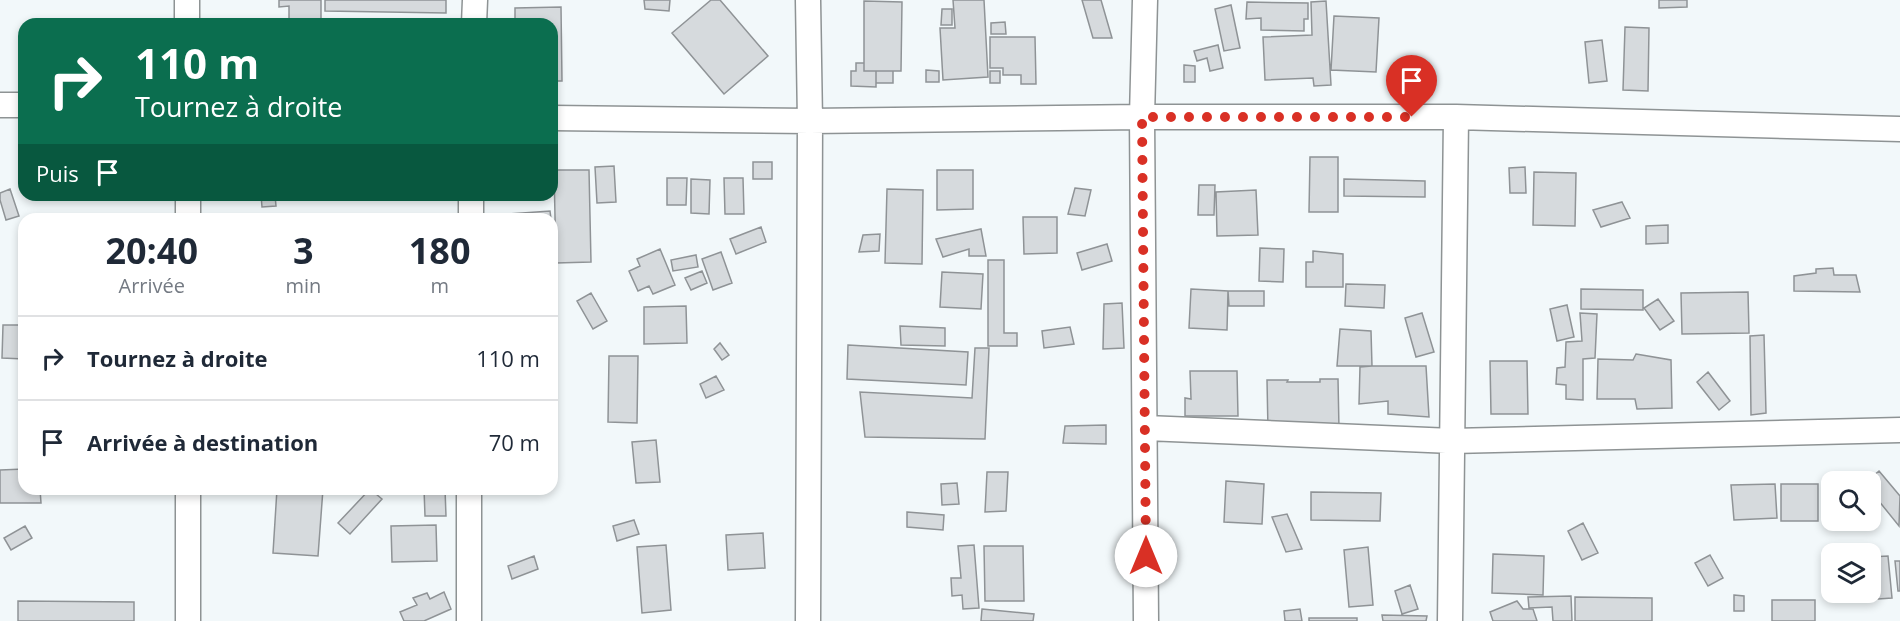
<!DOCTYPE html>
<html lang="fr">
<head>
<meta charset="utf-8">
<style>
  body { margin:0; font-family:"Open Sans",sans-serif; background:#f6f6f7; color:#1f2937; height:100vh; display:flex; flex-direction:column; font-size:22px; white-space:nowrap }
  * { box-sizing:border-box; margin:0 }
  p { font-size:20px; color:#747a83 }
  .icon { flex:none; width:33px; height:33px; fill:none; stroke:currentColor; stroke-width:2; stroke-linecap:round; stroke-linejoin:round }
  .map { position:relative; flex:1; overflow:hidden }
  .drawer { position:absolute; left:18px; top:213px; width:540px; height:282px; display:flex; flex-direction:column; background:#fff; border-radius:18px; box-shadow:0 3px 9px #0003 }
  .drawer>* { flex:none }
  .hud { position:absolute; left:18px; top:18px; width:540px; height:183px; border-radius:18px; box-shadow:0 3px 9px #0003; background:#0b6e4f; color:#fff; overflow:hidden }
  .tools { position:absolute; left:1821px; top:471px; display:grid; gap:12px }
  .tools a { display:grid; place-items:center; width:60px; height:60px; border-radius:12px; background:#fff; box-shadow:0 3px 9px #0003; font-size:30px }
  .pin { position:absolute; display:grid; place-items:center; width:51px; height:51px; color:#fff; margin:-62px -26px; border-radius:50% 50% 50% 0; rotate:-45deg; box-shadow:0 0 6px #0007 }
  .pin .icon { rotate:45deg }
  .me { position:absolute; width:66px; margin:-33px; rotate:0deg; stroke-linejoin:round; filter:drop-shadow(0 0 4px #0008) }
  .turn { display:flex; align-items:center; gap:21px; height:126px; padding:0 18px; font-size:27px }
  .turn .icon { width:78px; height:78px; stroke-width:2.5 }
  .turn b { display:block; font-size:42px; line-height:51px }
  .then { display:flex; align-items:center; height:57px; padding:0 18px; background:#0003; gap:12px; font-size:22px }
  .eta { display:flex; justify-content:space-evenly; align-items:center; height:102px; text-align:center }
  .eta b { font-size:36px; font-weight:700; line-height:42px }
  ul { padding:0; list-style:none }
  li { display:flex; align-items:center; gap:18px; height:84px; padding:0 18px; border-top:2px solid #e0e1e3 }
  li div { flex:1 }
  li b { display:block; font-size:22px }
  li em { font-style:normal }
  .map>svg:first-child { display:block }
</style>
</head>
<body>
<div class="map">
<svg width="1900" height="621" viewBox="0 0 1900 621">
  <rect width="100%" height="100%" fill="#f2f8fa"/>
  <!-- building -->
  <path fill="#d6dadd" stroke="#8f9396" stroke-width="1.5" d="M279,0h42v20h-32v-14l-10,1z
    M325,0h121v13l-121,-2z
    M644,0h26l-1,11 -24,-2z
    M711,0h9l48,56 -44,38 -52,-61z
    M953,0h31l4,77 -45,3 -3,-52h15z
    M1082,0h19l11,38h-19z
    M1659,0h28v7l-28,1z
    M864,1l38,1 -1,69h-37z
    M1326,1l5,84 -17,1 -1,-8 -48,2 -2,-43 49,-2 -1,-33z
    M1247,2l61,1v16h-4v12l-43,-1v-12l-15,1z
    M1231,5l9,43 -16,3 -9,-42z
    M561,7l1,74h-10v-57h-37v-16z
    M942,9h10v16h-11z
    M1334,16l45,2 -3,54 -45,-2z
    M1005,22l1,12h-15v-11z
    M1625,27l24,1 -1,63 -25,-1z
    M990,37h45l1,47h-15v-9h-18v-7h-13z
    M1602,40l5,41 -18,2 -4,-41z
    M1218,45l5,23 -13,3 -3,-13 -10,3 -3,-10z
    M856,63h8v8h12v16l-25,-1v-15h5z
    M1184,65l11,1v16h-11z
    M926,70l13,1v11h-13z
    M876,71h17v12h-17z
    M990,71h10v12h-10z
    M1310,157h28v55h-29z
    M753,162h19v17h-19z
    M614,166l2,36 -19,1 -2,-36z
    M1525,167l1,26h-16l-1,-25z
    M554,170h35l2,92 -35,1z
    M937,170h36v39l-36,1z
    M1534,172l42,1 -1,53 -42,-1z
    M667,178h20l-1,27h-19z
    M724,178h19l1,36h-19z
    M691,179l19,1 -1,34 -18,-1z
    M1344,179l81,2v16l-81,-1z
    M1199,185h16l-1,30h-16z
    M1075,188l16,2 -6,26 -17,-2z
    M10,189l9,27 -13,4 -6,-20v-7z
    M887,189l36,1 -1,74 -37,-1z
    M1256,190l2,45 -41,1 -1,-44z
    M261,195h14l1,11 -14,1z
    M1622,202l8,16 -29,9 -8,-17z
    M550,211l1,8h-43v-5z
    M1023,217h34v36l-33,1z
    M1668,225v18l-22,1v-18z
    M761,227l5,15 -30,12 -6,-15z
    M981,229l5,27h-17v-7l-26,8 -7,-18z
    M880,234l-1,17 -20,1 4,-17z
    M1107,244l5,17 -30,9 -5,-17z
    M1260,248l24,1 -1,33 -24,-1z
    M660,249l15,36 -22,9 -4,-8 -11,5 -9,-20 11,-5 -3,-7z
    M1313,251l30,3v33h-37v-25h7z
    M721,252l11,31 -19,7 -11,-31z
    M696,255l2,12 -25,4 -2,-11z
    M988,260h16v73h13v13h-29z
    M1833,268l1,7h22l4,17 -66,-1v-15l22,-3v-4z
    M702,271l5,12 -16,7 -6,-12z
    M942,272l41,2 -2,35 -41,-2z
    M1346,284l39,1 -1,23 -39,-2z
    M1191,289l37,2 -1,39 -38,-2z
    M1581,289l62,1v20l-62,-1z
    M1228,291h36v15h-35z
    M1748,292l1,41 -67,1 -1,-41z
    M591,293l16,28 -14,8 -16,-28z
    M1658,299l16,22 -14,9 -16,-22z
    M1122,303l2,45 -21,1 1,-45z
    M1567,305l7,32 -17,4 -7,-32z
    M686,306l1,37 -43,1v-37z
    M1422,313l12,39 -18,5 -11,-39z
    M1580,313l17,1 -2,44 -12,1v41l-17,-1v-14l-10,-1 1,-16 8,-1 1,-25 16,-1z
    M3,325h21v34l-22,-1z
    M900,326l45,2v18l-44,-1z
    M1070,327l4,17 -30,4 -2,-17z
    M1340,329l31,2 1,35h-35z
    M1764,335l2,78 -15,2 -1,-79z
    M720,343l9,12 -7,5 -8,-11z
    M848,345l120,7 -2,33 -119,-6z
    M975,348h14l-4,91 -120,-2 -5,-45 112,6z
    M1636,354l35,6 1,48 -35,1 -2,-10h-38l1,-40 35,1z
    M609,356h29l-1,67 -29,-1z
    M1490,361h37l1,53h-37z
    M1372,366h54l3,51 -41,-3v-13l-29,3 1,-37z
    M1190,371h47l1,45h-53v-18l6,1z
    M1708,372l22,29 -11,9 -22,-28z
    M716,376l8,14 -18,8 -6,-14z
    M1320,379h18l1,50 -20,1 -1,-7 -31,1 -19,7 -1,-51h21l-1,2h33z
    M1106,425v19l-43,-1 2,-17z
    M656,440l4,42 -24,1 -4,-41z
    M24,469v20h16l1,14h-41v-33z
    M1879,471l21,25 -1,30 -29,-36v-8h-4z
    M987,472h21l-2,39 -21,1z
    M1226,481l38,3 -2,40 -38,-2z
    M957,483l2,21 -17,1 -1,-21z
    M1775,484l2,34 -43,2 -3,-35z
    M1781,484h37v37h-37z
    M277,489h46l-5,67 -45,-3z
    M370,489l12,10 -32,35 -12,-11z
    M424,489h21l1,27h-21z
    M1311,492l70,1 -1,28 -69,-1z
    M907,512l37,3 -1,15 -36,-3z
    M1287,514l15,35 -16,3 -14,-35z
    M634,520l5,14 -22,7 -4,-15z
    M1583,523l15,30 -16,7 -14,-29z
    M436,525l1,36 -45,1 -1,-36z
    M25,526l7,12 -21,12 -7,-12z
    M763,533l2,35 -37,2 -2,-35z
    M666,545l5,65 -29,3 -5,-66z
    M974,545l5,63 -16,1 -1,-14 -10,1 -1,-18h10l-3,-32z
    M984,546h39l1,55h-39z
    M1368,547l5,58 -24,2 -5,-57z
    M1493,554l51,2 -1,39 -51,-2z
    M1710,555l13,23 -15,8 -13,-23z
    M534,556l4,13 -26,10 -4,-13z
    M1888,556l4,42 -14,1 -1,-7 -21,2v-2h14v-35z
    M1895,561h5v30h-2z
    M1410,585l8,24 -16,5 -7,-23z
    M444,592l7,17 -27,12h-20l-4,-9 17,-7 -4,-7 14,-5 3,6z
    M1734,595l10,1v15h-10z
    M1571,596l1,25h-19l-1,-14 -23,1 -1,-11z
    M1575,597l77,1v23h-77z
    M1772,600h43v21h-43z
    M18,601l116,1v19h-116z
    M1517,601l6,8h10l4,12h-44l-3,-9z
    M982,609l52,5 -1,7h-52z
    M1300,609l2,12h-17l-1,-10z
    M1382,615l45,1 -1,5h-43z
    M1309,618h48v3h-48z"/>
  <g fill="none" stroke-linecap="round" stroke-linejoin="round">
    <!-- street casing -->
    <g stroke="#8e9394" stroke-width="27">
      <path id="street" d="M187,0v24
        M808,0l2,121 -2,500
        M1145,0l-3,117 4,504
        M474,24l1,-24
        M0,105h24
        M552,118l258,3 332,-4h314l444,12
        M188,195v24
        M471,219v-24
        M1146,428l306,13 448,-11
        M188,489v132
        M469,621v-132
        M1450,621l6,-504"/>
    </g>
    <!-- street -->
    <use href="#street" stroke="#fff" stroke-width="24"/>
  </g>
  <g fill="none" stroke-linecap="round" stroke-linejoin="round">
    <!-- route -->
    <path stroke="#d93025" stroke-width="10" stroke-dasharray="0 18" d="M1146,556l-4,-439h270"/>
  </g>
</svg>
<div class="tools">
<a><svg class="icon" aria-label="search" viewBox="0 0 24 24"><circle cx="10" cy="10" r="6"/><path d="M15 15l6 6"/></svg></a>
<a><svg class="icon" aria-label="layers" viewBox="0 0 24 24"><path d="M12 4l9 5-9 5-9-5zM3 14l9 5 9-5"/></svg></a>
</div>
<div class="pin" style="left:1412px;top:117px;background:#d93025"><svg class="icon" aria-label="arrive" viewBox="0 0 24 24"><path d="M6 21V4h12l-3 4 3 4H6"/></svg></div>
<svg class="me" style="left:1146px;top:556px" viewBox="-20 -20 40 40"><circle r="19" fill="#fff"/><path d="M0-13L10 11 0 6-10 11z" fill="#d93025"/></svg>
<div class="hud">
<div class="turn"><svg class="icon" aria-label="right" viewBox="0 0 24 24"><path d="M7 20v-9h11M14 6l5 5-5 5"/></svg><div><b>110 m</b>Tournez à droite</div></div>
<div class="then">Puis<svg class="icon" aria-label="arrive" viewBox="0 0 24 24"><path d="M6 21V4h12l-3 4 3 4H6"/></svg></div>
</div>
<section class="drawer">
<div class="eta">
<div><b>20:40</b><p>Arrivée</p></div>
<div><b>3</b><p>min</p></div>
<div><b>180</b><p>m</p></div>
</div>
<ul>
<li><svg class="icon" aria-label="right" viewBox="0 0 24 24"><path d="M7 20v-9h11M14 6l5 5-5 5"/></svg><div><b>Tournez à droite</b></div><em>110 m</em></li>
<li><svg class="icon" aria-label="arrive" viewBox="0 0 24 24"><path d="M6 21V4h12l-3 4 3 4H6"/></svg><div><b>Arrivée à destination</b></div><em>70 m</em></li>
</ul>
</section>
</div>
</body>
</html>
